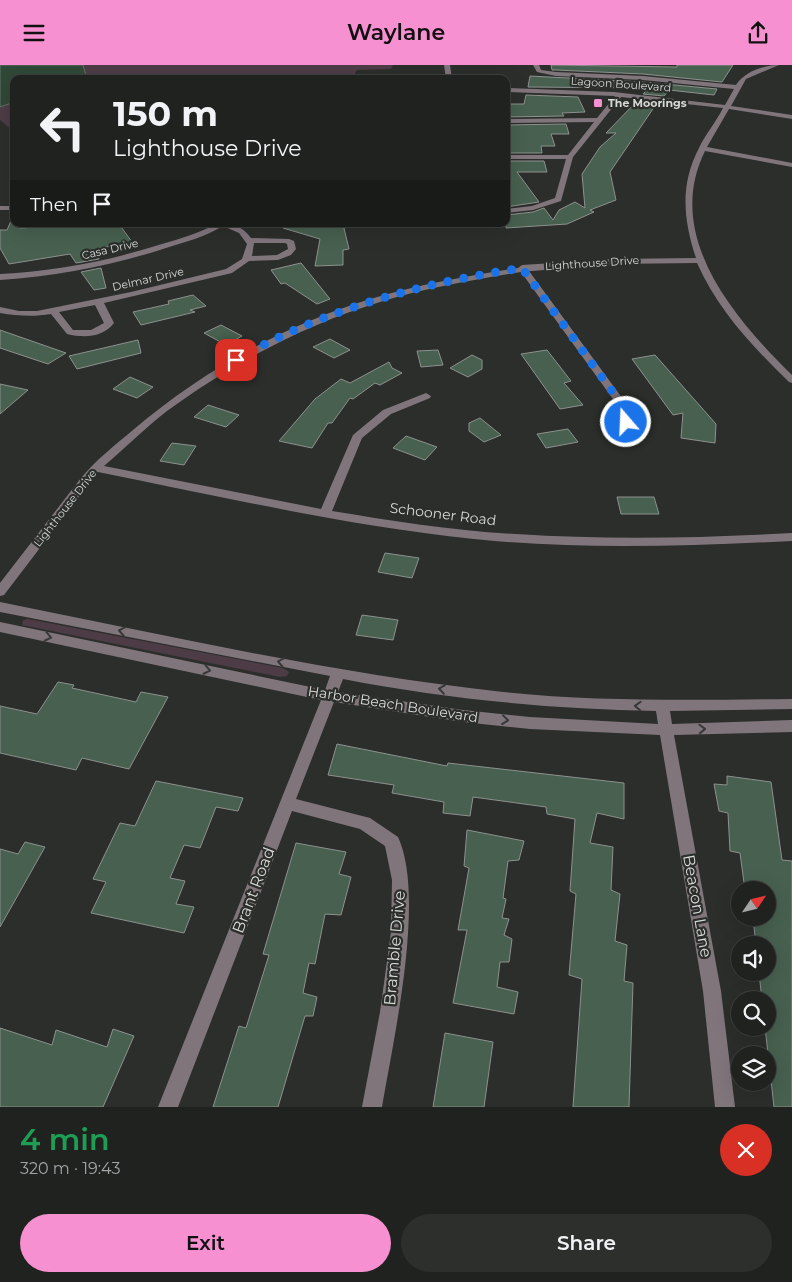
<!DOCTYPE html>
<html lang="en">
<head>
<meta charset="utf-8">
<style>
  body { margin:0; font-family:Montserrat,sans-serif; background:#2d2f2d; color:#f1f3f6; height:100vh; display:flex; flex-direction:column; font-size:19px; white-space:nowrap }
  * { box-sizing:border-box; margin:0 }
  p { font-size:16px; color:#a2a4a5 }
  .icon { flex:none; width:28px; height:28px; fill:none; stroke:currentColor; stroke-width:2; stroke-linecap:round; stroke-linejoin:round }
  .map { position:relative; height:1042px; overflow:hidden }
  .side { display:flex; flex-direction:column; background:#202220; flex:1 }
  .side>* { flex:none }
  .top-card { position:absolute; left:10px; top:10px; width:500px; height:152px; border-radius:10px; box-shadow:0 5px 20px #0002,0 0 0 1px #3d3f3e; background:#202220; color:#f1f3f6; overflow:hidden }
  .needle { width:32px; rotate:55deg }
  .fabs { position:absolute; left:731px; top:816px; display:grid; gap:10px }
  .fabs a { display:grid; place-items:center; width:45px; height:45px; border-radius:50%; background:#202220; box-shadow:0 5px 20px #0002,0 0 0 1px #3d3f3e; font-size:25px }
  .pin { position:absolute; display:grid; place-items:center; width:42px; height:42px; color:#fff; margin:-21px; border-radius:10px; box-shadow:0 2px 8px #0006 }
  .me { position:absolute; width:55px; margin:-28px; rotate:341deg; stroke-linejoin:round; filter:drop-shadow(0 0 4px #0008) }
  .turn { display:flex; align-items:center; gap:18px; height:105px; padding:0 20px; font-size:22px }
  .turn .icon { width:65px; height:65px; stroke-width:2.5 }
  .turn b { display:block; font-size:35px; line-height:42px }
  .then { display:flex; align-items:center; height:48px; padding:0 20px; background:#0003; gap:10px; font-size:19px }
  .round { display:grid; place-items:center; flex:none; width:52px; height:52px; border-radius:26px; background:#2d2f2d }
  .summary { display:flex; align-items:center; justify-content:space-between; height:85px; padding:0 20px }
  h1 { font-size:30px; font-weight:600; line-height:38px; color:#1e9e55 }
  .button { display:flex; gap:10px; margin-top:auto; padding:10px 20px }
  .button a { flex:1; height:58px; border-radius:30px; background:#f690d0; color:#111; font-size:20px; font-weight:600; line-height:58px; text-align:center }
  .button a+a { background:#2d2f2d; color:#f1f3f6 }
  header { display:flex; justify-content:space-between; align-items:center; height:65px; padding:0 20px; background:#f690d0; color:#111; font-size:22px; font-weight:600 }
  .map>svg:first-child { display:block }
</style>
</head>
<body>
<header><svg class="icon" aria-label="menu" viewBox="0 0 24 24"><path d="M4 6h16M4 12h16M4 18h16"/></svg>Waylane<svg class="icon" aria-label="share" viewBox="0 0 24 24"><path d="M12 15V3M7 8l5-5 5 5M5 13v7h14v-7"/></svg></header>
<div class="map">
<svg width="792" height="1042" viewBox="0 0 792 1042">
  <rect width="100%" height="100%" fill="#2b2e2b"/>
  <!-- green -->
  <path fill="#4d3c46" d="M83,0h310l-2,4 -34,1 -5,9h-274l8,-3z
    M14,37v30l-14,-12v-13z
    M28,554l255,49 6,4 -2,4 -7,1 -258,-52 1,-5z"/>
  <!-- water -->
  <path fill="#304838" stroke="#627468" d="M0,0h83l3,11 -8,3h-64v23l-14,5z"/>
  <!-- building -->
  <path fill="#47604f" stroke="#8e918f" d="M551,0l126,2v-2h56l-11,17 -79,-8 -87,-4h-4z
    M530,11l113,6 74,7 -3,6 -45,-5 -5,6 -21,-2 6,-6 -121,-1z
    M526,30l52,2 7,15 -23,1 2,3 -58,1v-13h18z
    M637,36l20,2 -47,69 6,28 -26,10 4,2 -27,12 -61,4v-13l27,-3 11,-4 9,12 6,-10 16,-8 10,6 -3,-34 18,-27 16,-14h-10z
    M566,59l3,10h-18l4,12h-14l1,7h-36v-28z
    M506,96h38l3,11h-30l22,30 -33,5z
    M14,149v10h6v4l52,-3 -1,-1h48l13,18 -36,7 3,10 -17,3 -6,1 -6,-9 -61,10 -9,-16v-18h7z
    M284,159h59l6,25 -6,1v15l-28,1 5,-27 -37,-11z
    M301,198l29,36 -13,5 -32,-21 -4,1 -10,-14z
    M101,203l5,20 -12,2 -13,-18z
    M193,230l13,11 -16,4 5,2 -54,13 -8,-13 36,-8 -1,-3z
    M221,260l21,11 -16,9 -22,-12z
    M0,265l66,23 -18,11 -48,-16z
    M330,274l20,11 -16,8 -21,-11z
    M138,275l3,13 -64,16 -8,-13z
    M438,285l5,15 -22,2 -4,-16z
    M547,285l24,31 -7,2 19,22 -23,4 -39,-55z
    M472,290l10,5v9l-14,8 -18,-9z
    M655,290l61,69 -1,19 -34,-5 2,-25 -10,2 -41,-56z
    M389,297l3,6 10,5 -22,12 -5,-2 -22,16 -3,-1 -18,25h-4l-16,25 -33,-7 36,-42 26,-20 9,4z
    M130,312l23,10 -16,11 -24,-9z
    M0,319l28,6 -28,24z
    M208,340l31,10 -13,12 -32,-10z
    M480,353l21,17 -17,7 -15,-11v-8z
    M568,364l10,13 -32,6 -9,-14z
    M406,371l31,11 -12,13 -32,-12z
    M172,378l24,3 -12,19 -24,-4z
    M617,432h37l5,17h-38z
    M385,488l34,5 -7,20 -34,-6z
    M362,550l36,5 -5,20 -37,-5z
    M58,617l16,3 -2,3 64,14 5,-10 27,5 -39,72 -47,-11 -6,12 -76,-17v-47l37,8z
    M337,679l110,22 1,-3 176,20v36l-27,-6 -7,30 23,4 -2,43 9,4 -5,47 12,4 -3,36 9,2 -4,124h-56l9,-128 -13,-4 7,-81 -6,-3 5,-72 -28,-5 -1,-7 -73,-10 -3,19 -27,-3 1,-11 -52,-9 2,-8 -66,-10z
    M727,711l44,6 11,78 10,1v246h-18l-9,-80h3v-27h-6l-3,-27h9v-28h-12l-3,-27 -2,-1h17v-27h-23l-5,-37 -10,-2 -2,-38 -9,-2 -5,-27 13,1z
    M156,716l87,17 -5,13 -22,-4 -16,41 -16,-3 -14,33 15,3 -9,23 18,3 -10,26 -93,-20 15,-31 -13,-3 27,-56 15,3z
    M467,765l57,11 -5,19 -11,1 -5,37 3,1 -4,19 7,1 -5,16 8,4 -3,23h-9l-3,25 21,5 -4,22 -61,-11 14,-73h-9l11,-62 -5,-2z
    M25,777l20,5 -45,80v-78l18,5z
    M296,778l50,9 -7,22 12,3 -10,38 -16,-1 -10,50 -6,-1 -6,30 14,4 -4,19h-8l-27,91h-65l26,-81 7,2 23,-73 -6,-1z
    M0,963l52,17 4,-15 51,17 6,-18 21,7 -31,71h-103z
    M445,968l48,9 -9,65h-51z"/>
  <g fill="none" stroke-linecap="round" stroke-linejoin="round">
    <!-- minor -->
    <path fill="#81757c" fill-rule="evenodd" d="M444,0h6l2,14h-6z
      M533,0h6l2,5 15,2 87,4 93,9c8,-13 27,-20 43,-20l-33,14 -15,27 61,9v4l-63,-10 -22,38 85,16v4l-87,-16c-42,85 29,167 87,224v8l-3,-1c-37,-36 -71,-72 -92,-119l-83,1 -82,7h-3l99,135 3,16 -1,2h-8l-4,-18 -97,-134c-48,8 -95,16 -141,30 -76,23 -149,62 -213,109 -22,17 -42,37 -63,55l217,43 32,-74 30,-25 43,-17 5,3 -1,2 -39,16 -29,24 -30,73c61,10 122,20 184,23 92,6 184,4 276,-1v8c-106,5 -212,9 -318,-2 -126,-13 -251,-42 -376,-67l-94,123 -4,1v-13l81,-105c15,-18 34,-33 52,-48 69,-59 153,-106 241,-132 47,-14 95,-22 144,-30l4,-3 92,-6 82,-1c-13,-39 -16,-74 3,-110 6,-13 17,-26 24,-40l-102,-11 -48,60 -12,44 -28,9 -27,3v-4l26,-3 23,-8 11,-39h-60v-4h62l26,-33 -88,1v-4l91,-1 18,-22 -109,-4v-4l108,4 111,13 9,-16 -91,-9 -87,-4 -19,-4z
      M0,141h14v4h-14z
      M216,159c15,0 26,1 35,14l38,1 5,2 2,8 -5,6 -13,5 -29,1 -17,12 -128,30 10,20c-12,15 -30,15 -47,11l-16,-20c-18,3 -33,2 -51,-1v-6l19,4h18l94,-19 95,-23 16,-10 5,-15 -8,-11 -16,-7c-18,11 -38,16 -57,22 -55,18 -109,28 -166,32v-6c56,-3 109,-13 162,-30 18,-5 37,-11 54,-20zM254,178h31l2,1 1,5 -11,6 -25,1zM95,240l9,18 -13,7h-18l-14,-18z
      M0,537c166,33 334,72 503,90 96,10 192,8 289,7v10l-122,2 2,13 120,-4v12l-118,3 47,256 14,116h-20l-12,-116 -43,-256 -130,-6 -67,-7 -129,-20 -38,97 74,19 28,19c28,60 -5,204 -16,270h-20l18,-95 11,-80 1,-52 -7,-34 -25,-17 -68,-18 -114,296h-20l163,-407 -321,-68v-10l325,68 5,-14 -330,-64zM343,614c103,20 208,30 313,32l2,13 -128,-7 -67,-7 -125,-18z"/>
  </g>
  <!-- one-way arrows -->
  <defs><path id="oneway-chevron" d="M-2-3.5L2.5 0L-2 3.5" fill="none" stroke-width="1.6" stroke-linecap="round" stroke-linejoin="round" transform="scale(1.25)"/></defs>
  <g stroke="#383937">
    <use href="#oneway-chevron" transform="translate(122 566) rotate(-169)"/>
    <use href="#oneway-chevron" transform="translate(48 572) rotate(12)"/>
    <use href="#oneway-chevron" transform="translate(281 597) rotate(-169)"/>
    <use href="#oneway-chevron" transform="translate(207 605) rotate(12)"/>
    <use href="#oneway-chevron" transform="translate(442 624) rotate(-172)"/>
    <use href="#oneway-chevron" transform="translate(638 641) rotate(-178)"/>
    <use href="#oneway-chevron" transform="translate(505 655) rotate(6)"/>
    <use href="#oneway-chevron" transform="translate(702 664) rotate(-2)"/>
  </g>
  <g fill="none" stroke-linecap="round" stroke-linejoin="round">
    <!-- route -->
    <path stroke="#1a73e8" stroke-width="9" stroke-dasharray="0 16.2" d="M236,295c87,-51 187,-77 286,-92l101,138 3,16"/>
  </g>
  <!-- markers -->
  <rect fill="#f690d0" stroke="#2b2e2b" stroke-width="2" x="593" y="33" width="10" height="10" rx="2.5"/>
  <g text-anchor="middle" stroke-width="4.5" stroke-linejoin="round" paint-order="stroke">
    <!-- far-street labels -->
    <g font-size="11" fill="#d7d9d7" stroke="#2b2e2b">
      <text transform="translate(621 19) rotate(4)" y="4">Lagoon Boulevard</text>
      <text transform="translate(110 184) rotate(-13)" y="4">Casa Drive</text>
      <text transform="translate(592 198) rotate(-4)" y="4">Lighthouse Drive</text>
      <text transform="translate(148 214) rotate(-13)" y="4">Delmar Drive</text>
      <text transform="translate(65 443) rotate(-52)" y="4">Lighthouse Drive</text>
    </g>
    <!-- far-poi labels -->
    <g font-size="11" font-weight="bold" fill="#d7d9d7" stroke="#2b2e2b" text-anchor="start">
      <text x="608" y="42">The Moorings</text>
    </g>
    <!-- street labels -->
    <g font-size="14" fill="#d7d9d7" stroke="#2b2e2b">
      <text transform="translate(443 449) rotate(7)" y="5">Schooner Road</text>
      <text transform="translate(393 639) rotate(9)" y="5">Harbor Beach Boulevard</text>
    </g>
    <!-- near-street labels -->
    <g font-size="16" fill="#d7d9d7" stroke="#2b2e2b">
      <text transform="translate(253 825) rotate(-69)" y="6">Brant Road</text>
      <text transform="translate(698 841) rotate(80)" y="6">Beacon Lane</text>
      <text transform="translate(394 883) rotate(-85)" y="6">Bramble Drive</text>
    </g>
  </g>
</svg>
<div class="fabs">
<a><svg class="needle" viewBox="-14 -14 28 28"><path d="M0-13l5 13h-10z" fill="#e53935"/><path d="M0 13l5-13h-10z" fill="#a2a4a5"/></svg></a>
<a><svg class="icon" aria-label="sound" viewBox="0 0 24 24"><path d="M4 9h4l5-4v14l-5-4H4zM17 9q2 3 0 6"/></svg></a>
<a><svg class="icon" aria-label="search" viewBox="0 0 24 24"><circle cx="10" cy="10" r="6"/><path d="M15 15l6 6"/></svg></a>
<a><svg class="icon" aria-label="layers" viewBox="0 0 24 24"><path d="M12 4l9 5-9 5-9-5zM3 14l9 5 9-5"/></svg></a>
</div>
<div class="pin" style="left:236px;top:295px;background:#d93025"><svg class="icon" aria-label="arrive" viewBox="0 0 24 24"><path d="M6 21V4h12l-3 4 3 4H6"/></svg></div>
<svg class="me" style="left:626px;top:357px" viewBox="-20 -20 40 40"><circle r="17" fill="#1a73e8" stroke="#fff" stroke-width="3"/><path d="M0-11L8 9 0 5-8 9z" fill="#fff"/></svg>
<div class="top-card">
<div class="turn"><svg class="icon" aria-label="left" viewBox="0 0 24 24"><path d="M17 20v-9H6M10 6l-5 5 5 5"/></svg><div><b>150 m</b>Lighthouse Drive</div></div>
<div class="then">Then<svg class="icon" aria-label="arrive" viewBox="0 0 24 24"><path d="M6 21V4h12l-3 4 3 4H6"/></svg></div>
</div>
</div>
<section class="side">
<div class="summary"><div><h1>4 min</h1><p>320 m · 19:43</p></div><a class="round" style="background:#d93025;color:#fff"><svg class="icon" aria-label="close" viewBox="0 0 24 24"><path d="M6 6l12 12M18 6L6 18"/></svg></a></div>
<div class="button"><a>Exit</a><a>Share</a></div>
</section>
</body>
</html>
